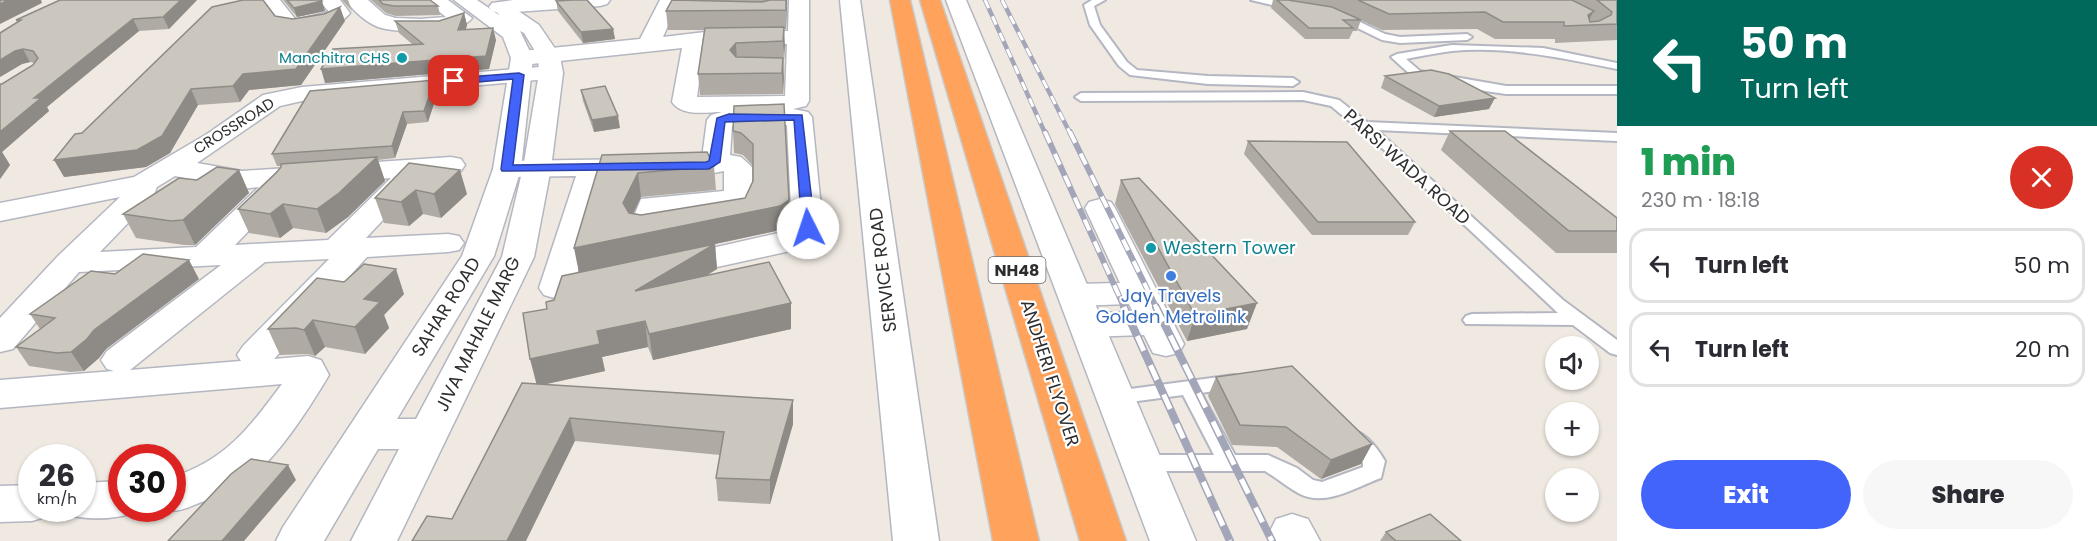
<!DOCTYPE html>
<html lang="en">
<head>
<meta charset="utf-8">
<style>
  body { margin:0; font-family:Poppins,sans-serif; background:#f7f7f7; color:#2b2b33; height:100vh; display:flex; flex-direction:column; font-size:22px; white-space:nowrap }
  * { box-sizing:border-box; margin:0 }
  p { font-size:20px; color:#7c7c81 }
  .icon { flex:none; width:33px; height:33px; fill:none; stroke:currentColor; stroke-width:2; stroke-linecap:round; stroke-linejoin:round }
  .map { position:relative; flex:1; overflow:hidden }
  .sheet { display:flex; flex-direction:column; background:#fff; width:480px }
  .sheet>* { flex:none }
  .guide { background:#00695c; color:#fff; overflow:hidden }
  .tools { position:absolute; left:1545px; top:336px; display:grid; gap:12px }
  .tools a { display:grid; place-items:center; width:54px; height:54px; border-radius:50%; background:#fff; box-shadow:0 2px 4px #0004; font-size:30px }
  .speed { position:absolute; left:18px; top:444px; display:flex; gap:12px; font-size:30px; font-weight:700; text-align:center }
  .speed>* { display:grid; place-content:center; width:78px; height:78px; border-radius:50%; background:#fff; box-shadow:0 2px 4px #0004; line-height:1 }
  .speed small { font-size:15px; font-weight:400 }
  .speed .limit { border:9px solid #d22; background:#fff; color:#111 }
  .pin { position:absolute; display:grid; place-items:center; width:51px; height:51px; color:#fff; margin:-26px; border-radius:12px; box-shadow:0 3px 9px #0006 }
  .me { position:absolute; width:66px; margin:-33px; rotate:356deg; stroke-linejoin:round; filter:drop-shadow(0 0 4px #0008) }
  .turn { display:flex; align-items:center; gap:21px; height:126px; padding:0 24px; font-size:27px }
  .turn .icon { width:78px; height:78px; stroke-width:2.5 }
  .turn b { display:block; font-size:42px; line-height:51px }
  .round { display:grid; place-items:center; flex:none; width:63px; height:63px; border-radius:32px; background:#f7f7f7 }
  .head { display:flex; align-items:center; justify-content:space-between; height:102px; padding:0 24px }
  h1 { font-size:36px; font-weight:800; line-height:45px; color:#1e9e55 }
  .primary-button { display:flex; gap:12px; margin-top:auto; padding:12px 24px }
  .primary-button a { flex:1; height:69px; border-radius:36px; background:#4264fb; color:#fff; font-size:24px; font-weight:800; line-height:69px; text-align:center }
  .primary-button a+a { background:#f7f7f7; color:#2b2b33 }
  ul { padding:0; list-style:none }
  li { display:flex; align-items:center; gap:18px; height:75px; margin:0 12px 9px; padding:0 12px; border:3px solid #e1e1e2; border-radius:18px }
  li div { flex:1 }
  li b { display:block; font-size:22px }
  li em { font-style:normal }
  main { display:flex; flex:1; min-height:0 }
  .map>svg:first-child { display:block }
</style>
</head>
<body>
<main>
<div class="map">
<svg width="1617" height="541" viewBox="0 0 1617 541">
  <rect width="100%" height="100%" fill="#efe9e1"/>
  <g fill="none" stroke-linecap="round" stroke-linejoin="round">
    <!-- lane casing -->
    <g stroke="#b4b7c1" stroke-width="4">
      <path id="lane" d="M1092,0h13l-11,6 6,19 27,37 10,8 71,6 85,2 6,4 -6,4 -85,-2 -78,-9 -11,-9 -29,-41 -6,-20z
        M1251,0h21l26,7 -5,3z
        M1339,12l46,22 15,3 67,-3 5,3 -5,3 -67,3 -18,-3 -47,-23v-4z
        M1452,45l91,3 74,15v6c-54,-11 -110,-23 -165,-18 -16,2 -31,5 -46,8l14,12 86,15h111v8h-111l-41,-6 -53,-12 -21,-19 6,-3z
        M1303,92l36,8 28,22 250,11v8l-240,-11 186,170 54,40v15l-7,-2 -37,-28 -107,-1 -3,-4 3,-4 6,-2 86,-1 -169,-159 -58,-48 -28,-6 -222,1 -6,-4 6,-4z
        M1234,375l7,2 3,5 -3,5 -40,6 34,62h33l29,13 16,12 9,2 41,-15v-4l-22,-27 3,-5c16,-6 33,16 41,30l-4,17c-25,9 -55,29 -81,16 -12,-6 -23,-16 -35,-23h-123l-7,-2 -4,-6 4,-6 7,-2h72l-31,-60 -68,9 -7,-2 -3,-5 3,-5z"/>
    </g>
    <!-- street casing -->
    <g stroke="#b4b7c1" stroke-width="3">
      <path id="street" d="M260,0h20l16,20 33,-8 -10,-12h21l10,13c-10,15 -51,21 -68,16z
        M346,0h22l17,15 11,3 24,1 26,-2 -19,-15 1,-2h20l24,18c-13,19 -74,15 -94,9 -12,-5 -25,-16 -32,-27z
        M513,0h97l-3,4 -7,2 -101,7 -7,-2 -3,-4 3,-4z
        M660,0h25l-3,4 -5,1 -14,32 42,-5 83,-1 1,-31h20v101l-3,5 -13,3 15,3 4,5 11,111 -7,15 -12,5 -133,29 -12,-3 -4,-7 4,-7 133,-30 -5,-105 -55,1 -2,29 11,2 11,10v38l-8,16 -100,16 -11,-2 -4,-7 12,-29 83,-8v-20l-15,3 -105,2 -28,102 27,-6 12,3 5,7 -5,7c-25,7 -46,15 -71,6l-5,-7 37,-112 -69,1 -10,-2 -4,-6 4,-6 10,-2 195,-3 5,-38 4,-5 11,-3c-16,0 -40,5 -50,-10l10,-54 -160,17 -8,-2 -3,-5 3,-5 8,-2 118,-12zM787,44l-2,52 -88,1 7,-51zM702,210l-39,6 1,-3z
        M551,66l8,2 4,5 -4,5 -257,23 -22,5 -83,57 45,8 209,-14 10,2 4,6 -4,6 -48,5 4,6 -4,6 -47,50 82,-4 11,2 5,7 -5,7 -11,2 -81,5 -93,102 34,-3 13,4 8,15c-21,35 -53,86 -87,109 -13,9 -28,14 -43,19 -15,6 -23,11 -39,5h12v-31c53,-16 78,-50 110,-93l-282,24v-28l114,-9 -7,-2 -6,-9 6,-9 114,-86 -142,7 -66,77 -13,3v-34l58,-62 62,-59 -120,24v-18l134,-26 73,-43 56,-39 39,-8zM175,176l67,13 17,-2 -63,60 -96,5 53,-55 4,-10zM391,178l-63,62 -93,5 49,-50 5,-6 -3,-4zM329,259l-86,87 -6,9 4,6 -111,9 135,-108z
        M1100,199l11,3 4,6 69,136 -5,9 -13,3 -13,-3 -9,-18 -57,2 -13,-4 -5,-8 5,-8 13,-4 46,-1 -4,-8 -54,2 -12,-3 -5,-8 5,-8 12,-3 45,-1 -35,-75 4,-6z
        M122,481v27h17l-1,4c-23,7 -49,9 -72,2l-2,-6h18v-25z
        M32,485v23h19l-3,8 -16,5 -32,1v-36z
        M1292,514l16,5 12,22h-47l-4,-8 7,-14z"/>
    </g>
    <!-- secondary casing -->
    <g stroke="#b4b7c1" stroke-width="3">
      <path id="secondary" d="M454,0h23l22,15 -2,-3 3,-4h14l25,17 21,31 3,17 -12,95 -17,89 -137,284h-46l48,-92h-21l-54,92h-48l7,-14 179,-271 31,-87 18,-111 -8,-21zM520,31l4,2 14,23 1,17 -16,95 -21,89 -86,162h-19l97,-163 27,-87 12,-111z
        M840,0h20l79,541h-46z
        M946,0h20l230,541h-46z"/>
    </g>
    <!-- highway casing -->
    <g stroke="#c9c9c9" stroke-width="3">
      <path id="highway" d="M890,0h20l129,541h-46z
        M920,0h20l186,541h-46z"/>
    </g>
    <!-- lane -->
    <use href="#lane" fill="#fff" fill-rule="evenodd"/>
    <!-- street -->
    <use href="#street" fill="#fff" fill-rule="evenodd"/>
    <!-- secondary -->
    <use href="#secondary" fill="#fff" fill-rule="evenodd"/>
    <!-- highway -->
    <use href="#highway" fill="#ffa35c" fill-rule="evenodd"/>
    <!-- rail-far2 casing -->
    <g stroke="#a3a6b8" stroke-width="4.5">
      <path id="rail-far2" d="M985,0l60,133
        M1002,0l68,133"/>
    </g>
    <!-- rail-far1 casing -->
    <g stroke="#a3a6b8" stroke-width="6">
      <path id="rail-far1" d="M1045,132l80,177
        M1070,132l87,177"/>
    </g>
    <!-- rail casing -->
    <g stroke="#a3a6b8" stroke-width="8">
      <path id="rail" d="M1124,307l106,234
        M1156,307l116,234"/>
    </g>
    <!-- rail-far2 -->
    <use href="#rail-far2" stroke="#fff" stroke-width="3" stroke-dasharray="9" stroke-linecap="butt"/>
    <!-- rail-far1 -->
    <use href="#rail-far1" stroke="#fff" stroke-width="4" stroke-dasharray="12" stroke-linecap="butt"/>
    <!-- rail -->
    <use href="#rail" stroke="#fff" stroke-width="5" stroke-dasharray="16" stroke-linecap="butt"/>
  </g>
  <!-- wall -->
  <path fill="#afaba4" d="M197,0l-28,29 -30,2 -92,76 2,4 -47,41 8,13 -10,14v-95h2l31,-19 2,-2 -5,-1 -8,2 -22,13v-44l17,-10 -1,-3z
    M283,0h38l4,11 -28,6z
    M342,0h6l4,11z
    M371,0h59l8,6 2,9 -44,1 -10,-3z
    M672,0h115l-1,29h-2l-1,65 -83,1 -2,-21 6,-44h-36l-2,-19z
    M1273,0h15l73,20 -4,11h-4l-4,8h-44l-34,-31z
    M1289,0h328v40l-62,3v-4h-60l-18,-10 -95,1 -50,-23z
    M556,1l57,28 2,10 -32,4 -25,-32z
    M464,13l3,12 -1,4 30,11 -7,29 -164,14 87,-39 -13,-11 -4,-12h44z
    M275,16l18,3 52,2 -44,64 -52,5 -9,12 -42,3 -28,48 -24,14 -82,10 18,-44z
    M1385,76l104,33 -55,8 -53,-29z
    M581,90l39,38 -26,4 -11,-31z
    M438,91l-10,31 -21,2 -12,34 -17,2 7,21 -37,36 -22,16 -33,-5 -13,10 -31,-5 -11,-24 43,-42v-1h-4l-5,-12z
    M734,106l55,94v25l-9,5 -65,14 2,25 -10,6 84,28v26l-138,31 -5,-13 -46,10 3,14 -62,14 250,39 -23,80 -52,-3 -2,-23 4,-23 -145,-14 -123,78 84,-135 11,-75 32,-36 23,-118 112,11 2,24 -75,7 -8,16 8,2 104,-17 8,-17v-15l-10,-11 -9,-2 -1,-22z
    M1450,131l167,87v35h-61l-115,-103z
    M1248,141l167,81 -7,13h-96l-68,-81z
    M409,163l58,31 -26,24 -18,-4 -14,12 -25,-3 -9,-25z
    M239,170l10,23 -54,52h-11l-48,-7 -13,-24 74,-34z
    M1121,180l126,149 -60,12 -72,-137z
    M115,274l84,5 -93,70 -7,9 -15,13 -14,1 -41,-6 -13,-19 24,-18 -10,-15z
    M404,294l-20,21 5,13 -24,26 -40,-7 -10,9 -7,-2 -28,1 -12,-26z
    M1216,377l156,67 -11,20 -40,15 -44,-32 -45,-2 -24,-49z
    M1386,532l75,9h-81z"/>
  <!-- shaded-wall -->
  <path fill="#8e8b86" d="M8,0h33l1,3 -42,21v-20z
    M181,0h16l-28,29 -6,-12z
    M786,0h1l-1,29z
    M322,1l3,10 -28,6 -3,-9z
    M340,7l5,14 -44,64 -52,5 -9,12 -7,-16 10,-12z
    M1594,11l-8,14 2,-10z
    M464,13l3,12 -6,18 -3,-13z
    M133,19l6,12 -92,76 2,4 -47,41 8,13 -10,14v-47l34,-34z
    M784,27l1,19 -1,15 -1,-20z
    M493,28l3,12 -7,29 -164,14 -4,-14z
    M613,29l2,10 -32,4 -2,-11z
    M736,43l1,20 -7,-13z
    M23,49l7,13 -8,2 -22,13v-17l15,-9z
    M783,58l1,21 -1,15 -1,-21z
    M435,80l3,11 -10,31 -4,-11z
    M191,89l7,16 -28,48 -24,14 -82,10 -10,-17z
    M1495,98l-6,11 -55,8 5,-11z
    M403,112l4,12 -12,34 -3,-12z
    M618,116l2,12 -26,4 -2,-12z
    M377,157l8,24 -37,36 -22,16 -9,-24z
    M239,170l10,23 -54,52 -12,-25z
    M460,170l7,24 -26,24 -7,-24z
    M638,173l3,24 -14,30 -4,-24z
    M416,190l7,24 -14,12 -8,-24z
    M789,200v25l-9,5 -65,14 2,25 -78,48 -60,-44 -5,-25z
    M283,204l10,24 -13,10 -10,-24z
    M189,260l10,19 -93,70 -7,9 -15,13 -13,-19 23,-22z
    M396,269l8,25 -20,21 5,13 -24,26 -10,-27 9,-28z
    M791,303v26l-138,31 -4,-26z
    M1257,303l-10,26 -60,12 8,-26z
    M313,320l12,27 -10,9 -11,-26z
    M645,321l3,26 -46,10 3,14 -68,15 -7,-27 67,-28z
    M793,400v24l-23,80v-24z
    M570,418l5,23 -49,100h-19z
    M1372,444l-11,20 -40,15 10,-19z
    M288,465l8,15 -52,61h-22z"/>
  <!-- building -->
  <path fill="#cbc7bf" stroke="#8e8b86" stroke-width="1.5" d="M0,0h8l-8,4z
    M60,0h121l-18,17 -30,2 -99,79h7l-41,34v-48h2l31,-19 5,-7 -5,-7 -10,-2 -8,2 -15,9v-27l21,-13h-5z
    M243,0h20l12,16 18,3 31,-5 16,-7 -44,62 -53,5 -10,12 -42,3 -29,47 -25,14 -83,10 21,-26 7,-1 130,-126z
    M287,0h34l1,1 -28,7z
    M379,0h51l8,6h-44l-11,-2z
    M573,0h14l26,29 -32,3 -25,-31z
    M672,0l90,2 8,-2h16v10l-120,1z
    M1277,0h11l44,7 29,13h-18l10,8h-44z
    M1358,0h214l22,11 -6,4 2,7 9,-1 12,-6 1,-3 -15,-12h20v24l-53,2v-4h-61l-18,-10 -96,2z
    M464,13l-6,17 35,-2 -7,28 -165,13 12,-20 90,-5 -28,-23h44z
    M784,27l-1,14 -47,2 -6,7 6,7 47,1 -1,15 -84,1 7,-46z
    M1431,70l18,4 46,24 -56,8 -54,-30z
    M435,80l-11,31 -21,1 -11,34 -120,8 38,-63z
    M605,86l13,30 -26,4 -11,-30z
    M784,104l5,96 -9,6 -206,42 28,-93 105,-3 7,14 -76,7 -15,30 6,10 12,2 104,-17 8,-17v-37l-12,-11 -8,-2 1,-25z
    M1450,131h55l112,87v13h-48z
    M1248,141l99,1 68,80h-97z
    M377,157l-38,36 -22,16 -34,-5 -13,10 -32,-5 38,-36 5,-6v-3z
    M409,163l51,7 -26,24 -18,-4 -15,12 -26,-4z
    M217,167l22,3 -56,50 -12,1 -48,-7 56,-36 18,2z
    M1139,178l118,125 -62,12 -74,-135z
    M715,244l-80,47 134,-29 22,41 -142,31 -4,-13 -48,10 3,13 -70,15 -7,-46 24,-4 -1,-7 8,-2 8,-24z
    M143,254l46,6 -95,70 -7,9 -16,13 -14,1 -41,-6 39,-29 -25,-4 61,-43 24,3z
    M364,264l32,5 -32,30 16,3 -25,25 -42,-7 -9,10 -8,-2 -28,1 49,-51 27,4z
    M1292,366l80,78 -41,16 -45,-33 -46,-2 -24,-48z
    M522,383l271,17 -23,80 -54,-2 8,-46 -154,-14 -63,123h-95l15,-25 25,3z
    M251,459l37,6 -66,76h-54l63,-67z
    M1430,514l31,27h-65l-10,-9z"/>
  <!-- route -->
  <path fill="#4264fb" stroke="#2b41a3" stroke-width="1.5" d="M519,73l5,2 -11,90 193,-3 3,-1 8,-43 12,-4 73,1 13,113 -7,4 -6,-4 -8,-108 -69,2 -5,40 -11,7 -207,2 -1,-2 12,-90 -59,5 -5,-3 5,-3z"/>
  <!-- markers -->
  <g fill="#0f9aa8" stroke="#fff" stroke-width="2">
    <circle cx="402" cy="58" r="6"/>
    <circle cx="1151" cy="248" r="6"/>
  </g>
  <circle fill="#3f7fe0" stroke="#fff" stroke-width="2" cx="1171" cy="276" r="6"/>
  <g text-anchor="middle" stroke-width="4.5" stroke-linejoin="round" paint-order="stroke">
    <!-- far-culture labels -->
    <g font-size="15" fill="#0d838f" stroke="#fff" text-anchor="end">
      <text x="390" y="63">Manchitra CHS</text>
    </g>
    <!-- far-street labels -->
    <g font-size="15" fill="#2e2e2e" stroke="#fff">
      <text transform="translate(234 126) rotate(-32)" y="5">CROSSROAD</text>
    </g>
    <!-- shield labels -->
    <rect fill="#fff" stroke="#6d6d6d" stroke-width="1.5" x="988.5" y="257" width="57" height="26" rx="4.5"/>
    <g font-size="16" font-weight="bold" fill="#2e2e2e">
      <text x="1017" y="276">NH48</text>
    </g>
    <!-- street labels -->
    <g font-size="18" fill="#2e2e2e" stroke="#fff">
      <text transform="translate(1407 167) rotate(42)" y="6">PARSI WADA ROAD</text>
      <text transform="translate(883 270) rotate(-97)" y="6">SERVICE ROAD</text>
      <text transform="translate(446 307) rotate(-58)" y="6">SAHAR ROAD</text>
      <text transform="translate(478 334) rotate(-64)" y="6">JIVA MAHALE MARG</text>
      <text transform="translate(1050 373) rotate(72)" y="6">ANDHERI FLYOVER</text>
    </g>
    <!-- culture labels -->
    <g font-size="18" fill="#0d838f" stroke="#fff" text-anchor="start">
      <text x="1163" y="254">Western Tower</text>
    </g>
    <!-- shop labels -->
    <g font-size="18" fill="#366cbe" stroke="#fff">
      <text x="1171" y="302">Jay Travels<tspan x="1171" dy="21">Golden Metrolink</tspan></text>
    </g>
  </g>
</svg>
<div class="tools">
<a><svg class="icon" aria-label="sound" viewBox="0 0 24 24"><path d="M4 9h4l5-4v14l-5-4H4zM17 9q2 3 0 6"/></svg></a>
<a>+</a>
<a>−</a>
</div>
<div class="speed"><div>26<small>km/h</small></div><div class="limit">30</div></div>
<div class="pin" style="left:454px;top:81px;background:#d93025"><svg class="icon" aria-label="arrive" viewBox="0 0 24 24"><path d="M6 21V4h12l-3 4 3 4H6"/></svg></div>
<svg class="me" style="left:808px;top:228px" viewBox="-20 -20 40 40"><circle r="19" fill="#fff"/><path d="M0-13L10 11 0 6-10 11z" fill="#4264fb"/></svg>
</div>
<section class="sheet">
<div class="guide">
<div class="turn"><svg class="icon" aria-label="left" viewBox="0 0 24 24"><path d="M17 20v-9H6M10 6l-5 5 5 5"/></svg><div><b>50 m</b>Turn left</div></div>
</div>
<div class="head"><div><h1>1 min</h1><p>230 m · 18:18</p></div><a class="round" style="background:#d93025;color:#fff"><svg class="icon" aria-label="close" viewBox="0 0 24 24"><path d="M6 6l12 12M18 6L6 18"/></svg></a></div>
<ul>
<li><svg class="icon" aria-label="left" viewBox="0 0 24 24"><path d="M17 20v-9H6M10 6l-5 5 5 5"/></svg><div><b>Turn left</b></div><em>50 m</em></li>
<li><svg class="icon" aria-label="left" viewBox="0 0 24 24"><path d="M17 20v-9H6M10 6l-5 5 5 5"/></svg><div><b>Turn left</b></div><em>20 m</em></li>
</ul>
<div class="primary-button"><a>Exit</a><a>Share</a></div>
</section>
</main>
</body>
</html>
